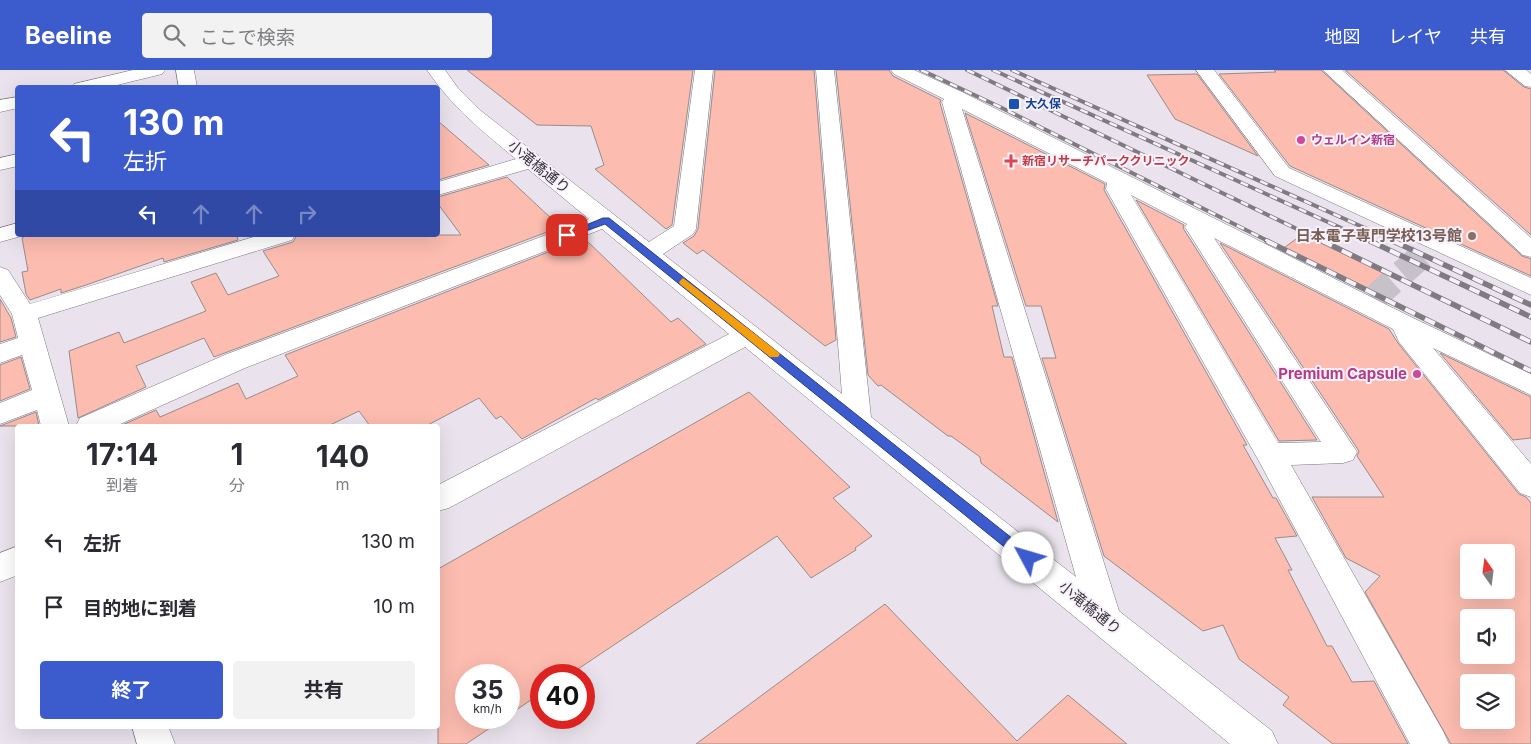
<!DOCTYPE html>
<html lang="ja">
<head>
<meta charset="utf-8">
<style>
  body { margin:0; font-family:Inter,"Noto Sans JP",sans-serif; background:#f2f2f3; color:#2b2b33; height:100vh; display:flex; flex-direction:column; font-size:19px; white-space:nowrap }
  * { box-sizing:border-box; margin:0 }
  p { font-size:16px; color:#7c7c81 }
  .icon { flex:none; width:28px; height:28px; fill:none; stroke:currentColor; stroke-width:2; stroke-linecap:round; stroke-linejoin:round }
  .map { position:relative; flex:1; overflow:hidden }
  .sheet { position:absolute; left:15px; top:354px; width:425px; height:305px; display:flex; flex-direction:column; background:#fff; border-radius:5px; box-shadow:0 5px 20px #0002 }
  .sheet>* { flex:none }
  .guide { position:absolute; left:15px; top:15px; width:425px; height:152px; border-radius:5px; box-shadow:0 5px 20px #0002; background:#3c5cce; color:#fff; overflow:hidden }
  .needle { width:32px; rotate:346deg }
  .tools { position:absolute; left:1460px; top:474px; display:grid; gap:10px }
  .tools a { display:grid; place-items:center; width:55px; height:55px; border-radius:5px; background:#fff; box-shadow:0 5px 20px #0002; font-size:25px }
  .speed { position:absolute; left:455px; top:594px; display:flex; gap:10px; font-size:25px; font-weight:700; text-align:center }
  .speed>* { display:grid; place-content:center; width:65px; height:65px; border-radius:50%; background:#fff; box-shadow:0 5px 20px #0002; line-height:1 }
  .speed small { font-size:12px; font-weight:400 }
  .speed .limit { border:8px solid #d22; background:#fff; color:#111 }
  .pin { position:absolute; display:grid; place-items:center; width:42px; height:42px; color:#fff; margin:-21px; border-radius:10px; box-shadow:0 2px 8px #0006 }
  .me { position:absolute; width:55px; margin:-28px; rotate:309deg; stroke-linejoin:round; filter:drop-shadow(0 0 4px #0008) }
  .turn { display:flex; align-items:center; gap:18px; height:105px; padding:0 25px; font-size:22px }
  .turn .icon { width:65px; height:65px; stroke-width:2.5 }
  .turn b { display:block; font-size:35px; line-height:42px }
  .lanes { display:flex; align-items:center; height:48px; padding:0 25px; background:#0003; justify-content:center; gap:25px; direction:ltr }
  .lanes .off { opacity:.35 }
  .eta { display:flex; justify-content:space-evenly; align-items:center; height:85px; text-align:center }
  .eta b { font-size:30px; font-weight:700; line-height:35px }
  .action { display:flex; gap:10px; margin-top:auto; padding:10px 25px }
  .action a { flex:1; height:58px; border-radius:5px; background:#3c5cce; color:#fff; font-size:20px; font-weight:700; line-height:58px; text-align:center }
  .action a+a { background:#f2f2f3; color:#2b2b33 }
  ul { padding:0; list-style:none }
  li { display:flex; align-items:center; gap:15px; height:65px; padding:0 25px }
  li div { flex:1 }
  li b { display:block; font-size:19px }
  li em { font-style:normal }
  header { display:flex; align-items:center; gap:30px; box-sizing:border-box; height:70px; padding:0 25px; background:#3c5cce; color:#fff }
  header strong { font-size:24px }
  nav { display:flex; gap:28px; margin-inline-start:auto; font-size:18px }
  .search { width:350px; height:45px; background:#f2f2f3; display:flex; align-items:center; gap:12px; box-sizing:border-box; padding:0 18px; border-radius:5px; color:#7c7c81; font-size:19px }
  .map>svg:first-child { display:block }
</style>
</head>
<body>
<header>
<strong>Beeline</strong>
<div class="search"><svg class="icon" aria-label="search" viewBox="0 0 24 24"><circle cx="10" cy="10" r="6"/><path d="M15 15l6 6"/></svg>ここで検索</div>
<nav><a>地図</a><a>レイヤ</a><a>共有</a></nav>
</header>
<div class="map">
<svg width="1531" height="674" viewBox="0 0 1531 674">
  <rect width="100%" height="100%" fill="#eae3ed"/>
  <!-- building -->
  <path fill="#fcbcaf" stroke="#988c8a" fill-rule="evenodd" d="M467,0h226l-21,155 -6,4 -71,-60 9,-4 -13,-39 -54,-1z
    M715,0h99l22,270 -11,6 -122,-96 -6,4 -14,-11 11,-7 4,-7z
    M836,0h53l4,6 48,24 -1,3 58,203h-6l12,51h8l46,165 -77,-59 -1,-6 -29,-21h-3l-67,-51 -3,1 -10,-11z
    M1274,0h47l201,186 9,3v17l-241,-110 -71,-92 57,-2z
    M1345,0h158l21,17 7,2v146z
    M1197,4l61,82 -83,-37 -28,-44z
    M965,43l140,71 -1,6 143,255h-4l30,53h3l21,38 -22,2 17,32h-4l39,76h5l20,36 22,-1 34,63h-75l-50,-39 6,-8 -50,-38 -16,-34 -20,6 -99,-75 -62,-198h14l-15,-52h-15z
    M438,51l51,44 -51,15z
    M507,107l47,44 4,-4 8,8 -352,132 -10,-19 -68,28 10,21 -68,31 -9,-67 50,-19 5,11 82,-32 -15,-29 25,-9 12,22 51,-19 -16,-25 30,-9 4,-7h164l-23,-31v-7z
    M1136,130l48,25 -1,3 134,212 -38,1z
    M1307,161l80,39 -23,21 -83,-41z
    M27,165h210l1,5 -74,22 -1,-4 -77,27 -25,8v-4l-31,11 -4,-6 -4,-22 6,-1 -6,-33z
    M584,168l87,84 7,-4 28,26 -108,56 -2,-2 -74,41 -21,-23 -5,3 -17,-21 -53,28h-56l-11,-15 -31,15h-208l36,-16 4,7 78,-34 8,16 52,-23 -13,-21z
    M1220,173l169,86 9,14 121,151 7,3 5,6v241h-80l-86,-152 15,-16 -34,-18 -34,-61h72l-27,-41 2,-5zM1469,482h37v38h-37zM1469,548h37v37h-37zM1469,612h37v38h-37z
    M0,229l11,19 5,19 -16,5z
    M1440,283l91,44v41l-18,2z
    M21,287l9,32 -30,12v-36z
    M749,322l101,95 -17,11 39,38 -17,12 1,2 -45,28 -34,-42 -208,139h-28v18l-32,22v-40h-43v43h39l-39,26h-28v-175z
    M36,342l3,14h-39z
    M885,534l132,137 51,-46 59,49h-431z"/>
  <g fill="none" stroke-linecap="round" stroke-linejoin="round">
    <!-- minor-tunnel -->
    <path stroke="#c7c1ca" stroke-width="26" stroke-dasharray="26 13" stroke-linecap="butt" d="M1373,229l54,-48"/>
    <!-- minor casing -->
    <g stroke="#7c767f" stroke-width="1">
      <path id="minor" d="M133,0h32l-3,4 -57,14h-34l3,-4z
        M176,0h18l3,18h-18z
        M427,0h18l13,18 23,23 168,131 25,-16 21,-156h18l-17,159 -3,5 -30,20 179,140 -26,-324h18l37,347 205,160 -134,-475 2,-3 -50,-25 -3,-4h23l48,22 451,226 118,56v21l-98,-47 98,116v33l-11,-4 -121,-151 -6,-13 -179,-91 143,214 -4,8 -10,3 -52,2 152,266 6,13h-39l-150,-281 -154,-274 1,-6 -145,-74 157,502 153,120 6,13h-48l-485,-397 -296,161 -11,3v-26l291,-151 -127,-105 -357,139 -129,58h-40l4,-8 147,-64 362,-135 -61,-50 -90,26v-13l78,-23c-35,-29 -63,-51 -89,-89zM1131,125l56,29 -2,3 136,215 -43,1z
        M1196,0h18l75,98 242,110v17l-256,-119z
        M1323,0h19l189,168v19l-8,-2z
        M1505,0h21l5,4v13l-6,-1z
        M18,27v11l-18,4v-12z
        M18,84v12l-18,4v-12z
        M18,153v12h7l-25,7v-14z
        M260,165h35l-3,5 -254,78 31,108h-28l-4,-16 -37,14v-21l32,-13 -10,-35 -22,8v-19l18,-6 -6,-24 -12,-19v-28l8,3 22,34z
        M18,476v29l-18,7v-29z
        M132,656h36l7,18h-38z"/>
    </g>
    <!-- minor -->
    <use href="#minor" fill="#fff" fill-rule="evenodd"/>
    <!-- rail-far1 casing -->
    <g stroke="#807b82" stroke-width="4">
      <path id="rail-far1" d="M921,0l81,38 268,134
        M967,0l357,172
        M993,0l379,172
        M1012,0l384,172"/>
    </g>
    <!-- rail casing -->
    <g stroke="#807b82" stroke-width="5.5">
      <path id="rail" d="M1267,171l264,130
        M1322,171l209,101
        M1370,171l161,76
        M1393,171l138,64"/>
    </g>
    <!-- rail-far1 -->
    <use href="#rail-far1" stroke="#f7f1fb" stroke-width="2.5" stroke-dasharray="8" stroke-linecap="butt"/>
    <!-- rail -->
    <use href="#rail" stroke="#f7f1fb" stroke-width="4" stroke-dasharray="11" stroke-linecap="butt"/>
  </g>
  <!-- route -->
  <path fill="#3c5cce" stroke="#273c86" d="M603,148h6l423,336 2,4 -2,4 -4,2 -5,-2 -418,-338 -35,13h-7l-1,-2z"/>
  <!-- slow -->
  <path fill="#f59e0b" d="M683,208l95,74 2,2 -2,3h-8l-90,-73 -1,-2z"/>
  <!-- markers -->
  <rect fill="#1a4fb4" stroke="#f7f1fb" stroke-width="2" x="1008" y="28" width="12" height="12" rx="2.5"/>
  <g fill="#d1479c" stroke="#f7f1fb" stroke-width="2">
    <circle cx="1301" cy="70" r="5"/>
    <circle cx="1417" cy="304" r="5"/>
  </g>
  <path fill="#e0444e" stroke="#f7f1fb" stroke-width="2" d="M1008.5 83.5h5v5h5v5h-5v5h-5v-5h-5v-5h5z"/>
  <circle fill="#8d6e63" stroke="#f7f1fb" stroke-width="2" cx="1472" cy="166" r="5"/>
  <g text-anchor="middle" stroke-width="4" stroke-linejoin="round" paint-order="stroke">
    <!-- far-transit labels -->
    <g font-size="12" font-weight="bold" fill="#164399" stroke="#f7f1fb" text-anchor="start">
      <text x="1025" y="38">大久保</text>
    </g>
    <!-- far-hotel labels -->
    <g font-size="12" font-weight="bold" fill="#b23c85" stroke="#f7f1fb" text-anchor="start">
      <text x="1311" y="74">ウェルイン新宿</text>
    </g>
    <!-- far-health labels -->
    <g font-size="12" font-weight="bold" fill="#be3a42" stroke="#f7f1fb" text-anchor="start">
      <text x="1022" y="95">新宿リサーチパーククリニック</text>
    </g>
    <!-- street labels -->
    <g font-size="15" fill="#3b383c" stroke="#f7f1fb">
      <text transform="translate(539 97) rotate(39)" y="5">小滝橋通り</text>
      <text transform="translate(1090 538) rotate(39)" y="5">小滝橋通り</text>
    </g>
    <!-- education labels -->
    <g font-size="15" font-weight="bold" fill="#785e54" stroke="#f7f1fb" text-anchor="end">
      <text x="1462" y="171">日本電子専門学校13号館</text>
    </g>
    <!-- hotel labels -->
    <g font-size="15" font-weight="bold" fill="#b23c85" stroke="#f7f1fb" text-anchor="end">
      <text x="1407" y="309">Premium Capsule</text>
    </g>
  </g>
</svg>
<div class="tools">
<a><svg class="needle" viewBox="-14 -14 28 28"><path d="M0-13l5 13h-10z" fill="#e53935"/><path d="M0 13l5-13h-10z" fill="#7c7c81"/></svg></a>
<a><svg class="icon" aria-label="sound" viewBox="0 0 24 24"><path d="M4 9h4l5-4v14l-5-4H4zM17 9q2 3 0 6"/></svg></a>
<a><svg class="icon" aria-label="layers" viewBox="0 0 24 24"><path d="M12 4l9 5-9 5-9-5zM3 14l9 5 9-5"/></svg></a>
</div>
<div class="speed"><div>35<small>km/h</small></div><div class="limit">40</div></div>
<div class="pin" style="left:567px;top:165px;background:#d93025"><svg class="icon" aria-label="arrive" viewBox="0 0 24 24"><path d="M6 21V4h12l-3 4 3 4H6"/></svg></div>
<svg class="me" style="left:1028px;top:488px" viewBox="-20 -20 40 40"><circle r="19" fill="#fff"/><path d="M0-13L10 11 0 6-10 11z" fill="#3c5cce"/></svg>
<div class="guide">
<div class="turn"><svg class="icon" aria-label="left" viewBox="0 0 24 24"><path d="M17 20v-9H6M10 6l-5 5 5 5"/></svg><div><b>130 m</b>左折</div></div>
<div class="lanes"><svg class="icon" aria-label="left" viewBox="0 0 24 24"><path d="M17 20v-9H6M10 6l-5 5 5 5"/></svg><svg class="icon off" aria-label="ahead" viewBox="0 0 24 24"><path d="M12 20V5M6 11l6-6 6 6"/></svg><svg class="icon off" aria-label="ahead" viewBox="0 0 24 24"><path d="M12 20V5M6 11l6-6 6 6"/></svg><svg class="icon off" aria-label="right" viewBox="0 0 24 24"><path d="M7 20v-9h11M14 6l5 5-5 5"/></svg></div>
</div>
<section class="sheet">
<div class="eta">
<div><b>17:14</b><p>到着</p></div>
<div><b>1</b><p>分</p></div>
<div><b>140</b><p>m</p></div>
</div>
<ul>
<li><svg class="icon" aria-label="left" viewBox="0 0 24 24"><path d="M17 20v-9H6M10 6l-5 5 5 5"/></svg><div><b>左折</b></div><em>130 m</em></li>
<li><svg class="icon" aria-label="arrive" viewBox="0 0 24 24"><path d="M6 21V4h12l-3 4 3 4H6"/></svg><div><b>目的地に到着</b></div><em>10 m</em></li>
</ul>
<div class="action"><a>終了</a><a>共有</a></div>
</section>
</div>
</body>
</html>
